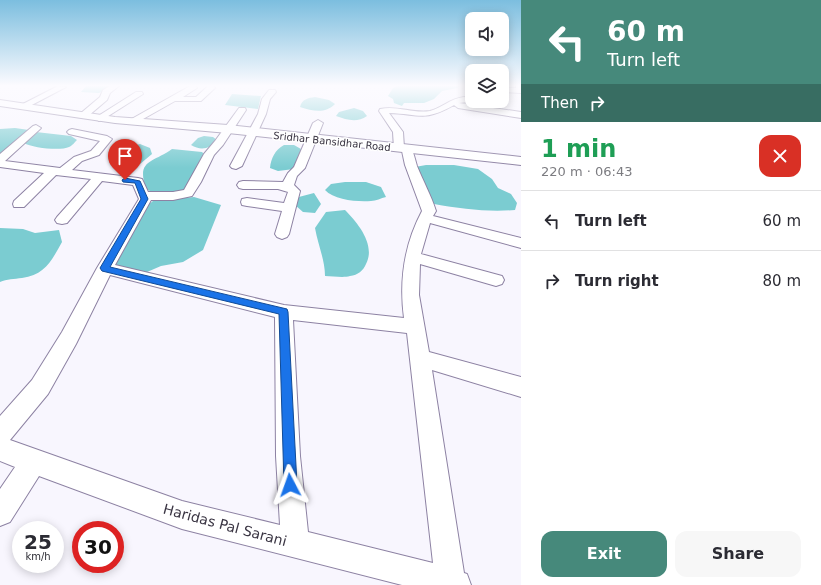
<!DOCTYPE html>
<html lang="en">
<head>
<meta charset="utf-8">
<style>
  body { margin:0; font-family:"DejaVu Sans",sans-serif; background:#f7f7f7; color:#2b2b33; height:100vh; display:flex; flex-direction:column; font-size:15px; white-space:nowrap }
  * { box-sizing:border-box; margin:0 }
  p { font-size:13px; color:#7c7c81 }
  .icon { flex:none; width:22px; height:22px; fill:none; stroke:currentColor; stroke-width:2; stroke-linecap:round; stroke-linejoin:round }
  .map { position:relative; flex:1; overflow:hidden }
  .panel { display:flex; flex-direction:column; background:#fff; width:300px }
  .panel>* { flex:none }
  .guide { background:#46897b; color:#fff; overflow:hidden }
  .fabs { position:absolute; left:465px; top:12px; display:grid; gap:8px }
  .fabs a { display:grid; place-items:center; width:44px; height:44px; border-radius:8px; background:#fff; box-shadow:0 2px 10px #0003; font-size:20px }
  .speed { position:absolute; left:12px; top:521px; display:flex; gap:8px; font-size:20px; font-weight:700; text-align:center }
  .speed>* { display:grid; place-content:center; width:52px; height:52px; border-radius:50%; background:#fff; box-shadow:0 2px 10px #0003; line-height:1 }
  .speed small { font-size:10px; font-weight:400 }
  .speed .limit { border:6px solid #d22; background:#fff; color:#111 }
  .pin { position:absolute; display:grid; place-items:center; width:34px; height:34px; color:#fff; margin:-41px -17px; border-radius:50% 50% 50% 0; rotate:-45deg; box-shadow:0 0 4px #0007 }
  .pin .icon { rotate:45deg }
  .me { position:absolute; width:44px; margin:-22px; rotate:356deg; stroke-linejoin:round; filter:drop-shadow(0 0 3px #0008) }
  .turn { display:flex; align-items:center; gap:14px; height:84px; padding:0 20px; font-size:18px }
  .turn .icon { width:52px; height:52px; stroke-width:2.5 }
  .turn b { display:block; font-size:28px; line-height:34px }
  .then { display:flex; align-items:center; height:38px; padding:0 20px; background:#0003; gap:8px; font-size:15px }
  .round { display:grid; place-items:center; flex:none; width:42px; height:42px; border-radius:12px; background:#f7f7f7 }
  .headline { display:flex; align-items:center; justify-content:space-between; height:68px; padding:0 20px }
  h1 { font-size:24px; font-weight:700; line-height:30px; color:#1e9e55 }
  .button { display:flex; gap:8px; margin-top:auto; padding:8px 20px }
  .button a { flex:1; height:46px; border-radius:12px; background:#46897b; color:#fff; font-size:16px; font-weight:700; line-height:46px; text-align:center }
  .button a+a { background:#f7f7f7; color:#2b2b33 }
  ul { padding:0; list-style:none }
  li { display:flex; align-items:center; gap:12px; height:60px; padding:0 20px; border-top:1px solid #e1e1e2 }
  li div { flex:1 }
  li b { display:block; font-size:15px }
  li em { font-style:normal }
  main { display:flex; flex:1; min-height:0 }
  .map>svg:first-child { display:block }
</style>
</head>
<body>
<main>
<div class="map">
<svg width="521" height="585" viewBox="0 0 521 585">
  <rect width="100%" height="100%" fill="#f8f6fe"/>
  <!-- water -->
  <path fill="#7bccd1" d="M86,86h27l-14,7 -18,-1z
    M398,86h61l-2,2 -15,3 -8,8 -10,4h-20l-2,3 -8,-3 -1,-4 -5,-3 5,-8z
    M232,94l29,2 -3,13 -33,-4z
    M315,97l14,3 6,4c-10,10 -22,7 -35,3 2,-8 8,-9 15,-10z
    M354,108l9,3 4,5c-10,7 -20,4 -31,0l3,-4z
    M15,128l14,2 -29,27v-28z
    M36,132l35,4 6,4c-2,2 -5,6 -8,7 -8,4 -37,1 -45,-4z
    M204,136l9,1 4,3c-7,9 -16,11 -26,5l7,-7z
    M140,144l10,4 2,6 -12,10 -21,-6 -2,-5 12,-6z
    M284,145h10l7,4 -3,14 -4,6 -16,2 -8,-3c1,-10 5,-18 14,-23z
    M172,149l30,3 4,4 -20,34c-12,4 -28,6 -40,-1 -10,-30 7,-26 26,-40z
    M426,165h28l24,4 14,10 6,9 13,6 6,9 -2,7c-28,2 -53,-1 -81,-6l-19,-37z
    M345,182h21l15,5 5,10c-5,1 -10,4 -15,4 -14,1 -37,-1 -46,-11l6,-6z
    M314,193l7,11 -6,9 -12,-1 -8,-7v-7z
    M194,197l27,8 -18,45 -20,12 -22,4 -14,6 -22,-2 -12,-5 31,-57 9,-7z
    M345,210c13,13 31,35 21,54 -3,7 -8,11 -16,12 -7,2 -17,0 -25,0 0,-16 -7,-31 -10,-48l11,-16z
    M0,228l23,1 12,4 24,-3 3,12c-10,18 -17,33 -40,36 -8,1 -15,1 -22,4z"/>
  <g fill="none" stroke-linecap="round" stroke-linejoin="round">
    <!-- minor casing -->
    <g stroke="#8d82a3" stroke-width="2">
      <path id="minor" d="M58,86l8,1 -40,21h-6l-1,-2z
        M110,86h9l-9,7 -3,7 -20,17h-6l-1,-2 1,-2 19,-16 3,-7z
        M190,86h6l1,2 -14,9h13l12,-11h6l1,2 -14,13h-26l-39,22h-6l-2,-2z
        M516,86h5v7l-19,-1v-4h14z
        M269,90h6l1,2 -6,7 -4,15 -24,52 -6,3 -4,-1 -2,-2 28,-52 4,-15z
        M136,92h6l1,2 -41,26 -3,1 -4,-3z
        M464,97l8,1v3h3l-16,2 62,9v6l-63,-10 -4,-3c-30,17 -34,9 -65,8l14,19 1,16h7c3,5 4,12 6,18 6,15 14,29 19,45l-3,5 88,22v10l-91,-25 -9,31 81,22 2,4 -2,4 -6,2 -76,-22 -1,31 10,57 92,25v20l-89,-27 32,203 3,1 4,11h-69l-220,-56 -143,-53 -29,46 -10,4v-37l15,-22 -15,-6v-45l32,-36 30,-48 35,-64 42,-69 -6,-14 -31,-4 -35,42 -5,1 -5,-1 -2,-3 2,-3 34,-38 -35,-4 -32,32h-10l-1,-3 1,-3 30,-28 -44,-6v-13l33,-28 3,-1 5,3 -2,2 -34,31 55,7 14,-11 17,-6 9,-10 -31,-7 -2,-2 2,-2 3,-1 35,7 5,3 -13,16 -17,6 -10,9 66,8 4,1 6,13h25l11,-2 20,-36 11,-13 24,-33h6l1,2 -23,35 -9,10 -13,27 -9,14 -19,4h-22l-36,65 169,40 120,13c-5,-38 0,-73 18,-107l-17,-46 -3,-14h-7l-1,-2 -1,-17 -14,-21 1,-2c17,-4 33,5 50,2 12,-3 19,-12 34,-14zM110,275l165,42 1,139 4,69 -98,-24 -172,-61 38,-46 28,-50zM293,320l114,13 26,230 -125,-31 -8,-76z
        M318,120l5,3 -18,45 -8,8 -3,9 6,6 -11,43 -2,3 -5,2 -5,-2 -2,-3 7,-23 -35,-5 -5,-1 -1,-3 1,-3 5,-1 37,5 4,-11 -10,-3h-35l-4,-1 -2,-3 2,-3 4,-1 40,1 5,-9 6,-6 19,-44z"/>
    </g>
    <!-- tertiary casing -->
    <g stroke="#8d82a3" stroke-width="2">
      <path id="tertiary" d="M0,100l115,17 113,8 293,32v8l-293,-32 -113,-10 -115,-17z"/>
    </g>
    <!-- minor -->
    <use href="#minor" fill="#fff" fill-rule="evenodd"/>
    <!-- tertiary -->
    <use href="#tertiary" fill="#fff" fill-rule="evenodd"/>
  </g>
  <!-- sky -->
  <linearGradient id="sky" x2="0" y2="1"><stop stop-color="#7cbedf"/><stop offset="0.51" stop-color="#fcfbff"/><stop offset="1" stop-color="#fcfbff" stop-opacity="0"/></linearGradient>
  <rect width="521" height="168" fill="url(#sky)"/>
  <!-- route -->
  <path fill="#1a73e8" stroke="#114b97" d="M125,178l15,3 8,18 -38,68 177,42 1,3 9,173 -2,5 -5,2 -4,-2 -2,-5 -5,-171 -177,-43 -2,-3 41,-69 -6,-16 -12,-1 -1,-2z"/>
  <g text-anchor="middle" stroke-width="3" stroke-linejoin="round" paint-order="stroke">
    <!-- far-street labels -->
    <g font-size="10" fill="#3a3543" stroke="#fff">
      <text transform="translate(332 141) rotate(6)" y="4">Sridhar Bansidhar Road</text>
    </g>
    <!-- near-street labels -->
    <g font-size="14" fill="#3a3543" stroke="#fff">
      <text transform="translate(225 525) rotate(15)" y="5">Haridas Pal Sarani</text>
    </g>
  </g>
</svg>
<div class="fabs">
<a><svg class="icon" aria-label="sound" viewBox="0 0 24 24"><path d="M4 9h4l5-4v14l-5-4H4zM17 9q2 3 0 6"/></svg></a>
<a><svg class="icon" aria-label="layers" viewBox="0 0 24 24"><path d="M12 4l9 5-9 5-9-5zM3 14l9 5 9-5"/></svg></a>
</div>
<div class="speed"><div>25<small>km/h</small></div><div class="limit">30</div></div>
<div class="pin" style="left:125px;top:180px;background:#d93025"><svg class="icon" aria-label="arrive" viewBox="0 0 24 24"><path d="M6 21V4h12l-3 4 3 4H6"/></svg></div>
<svg class="me" style="left:290px;top:485px" viewBox="-20 -20 40 40"><path d="M0-17L14 15 0 8-14 15z" fill="#1a73e8" stroke="#fff" stroke-width="4"/></svg>
</div>
<section class="panel">
<div class="guide">
<div class="turn"><svg class="icon" aria-label="left" viewBox="0 0 24 24"><path d="M17 20v-9H6M10 6l-5 5 5 5"/></svg><div><b>60 m</b>Turn left</div></div>
<div class="then">Then<svg class="icon" aria-label="right" viewBox="0 0 24 24"><path d="M7 20v-9h11M14 6l5 5-5 5"/></svg></div>
</div>
<div class="headline"><div><h1>1 min</h1><p>220 m · 06:43</p></div><a class="round" style="background:#d93025;color:#fff"><svg class="icon" aria-label="close" viewBox="0 0 24 24"><path d="M6 6l12 12M18 6L6 18"/></svg></a></div>
<ul>
<li><svg class="icon" aria-label="left" viewBox="0 0 24 24"><path d="M17 20v-9H6M10 6l-5 5 5 5"/></svg><div><b>Turn left</b></div><em>60 m</em></li>
<li><svg class="icon" aria-label="right" viewBox="0 0 24 24"><path d="M7 20v-9h11M14 6l5 5-5 5"/></svg><div><b>Turn right</b></div><em>80 m</em></li>
</ul>
<div class="button"><a>Exit</a><a>Share</a></div>
</section>
</main>
</body>
</html>
